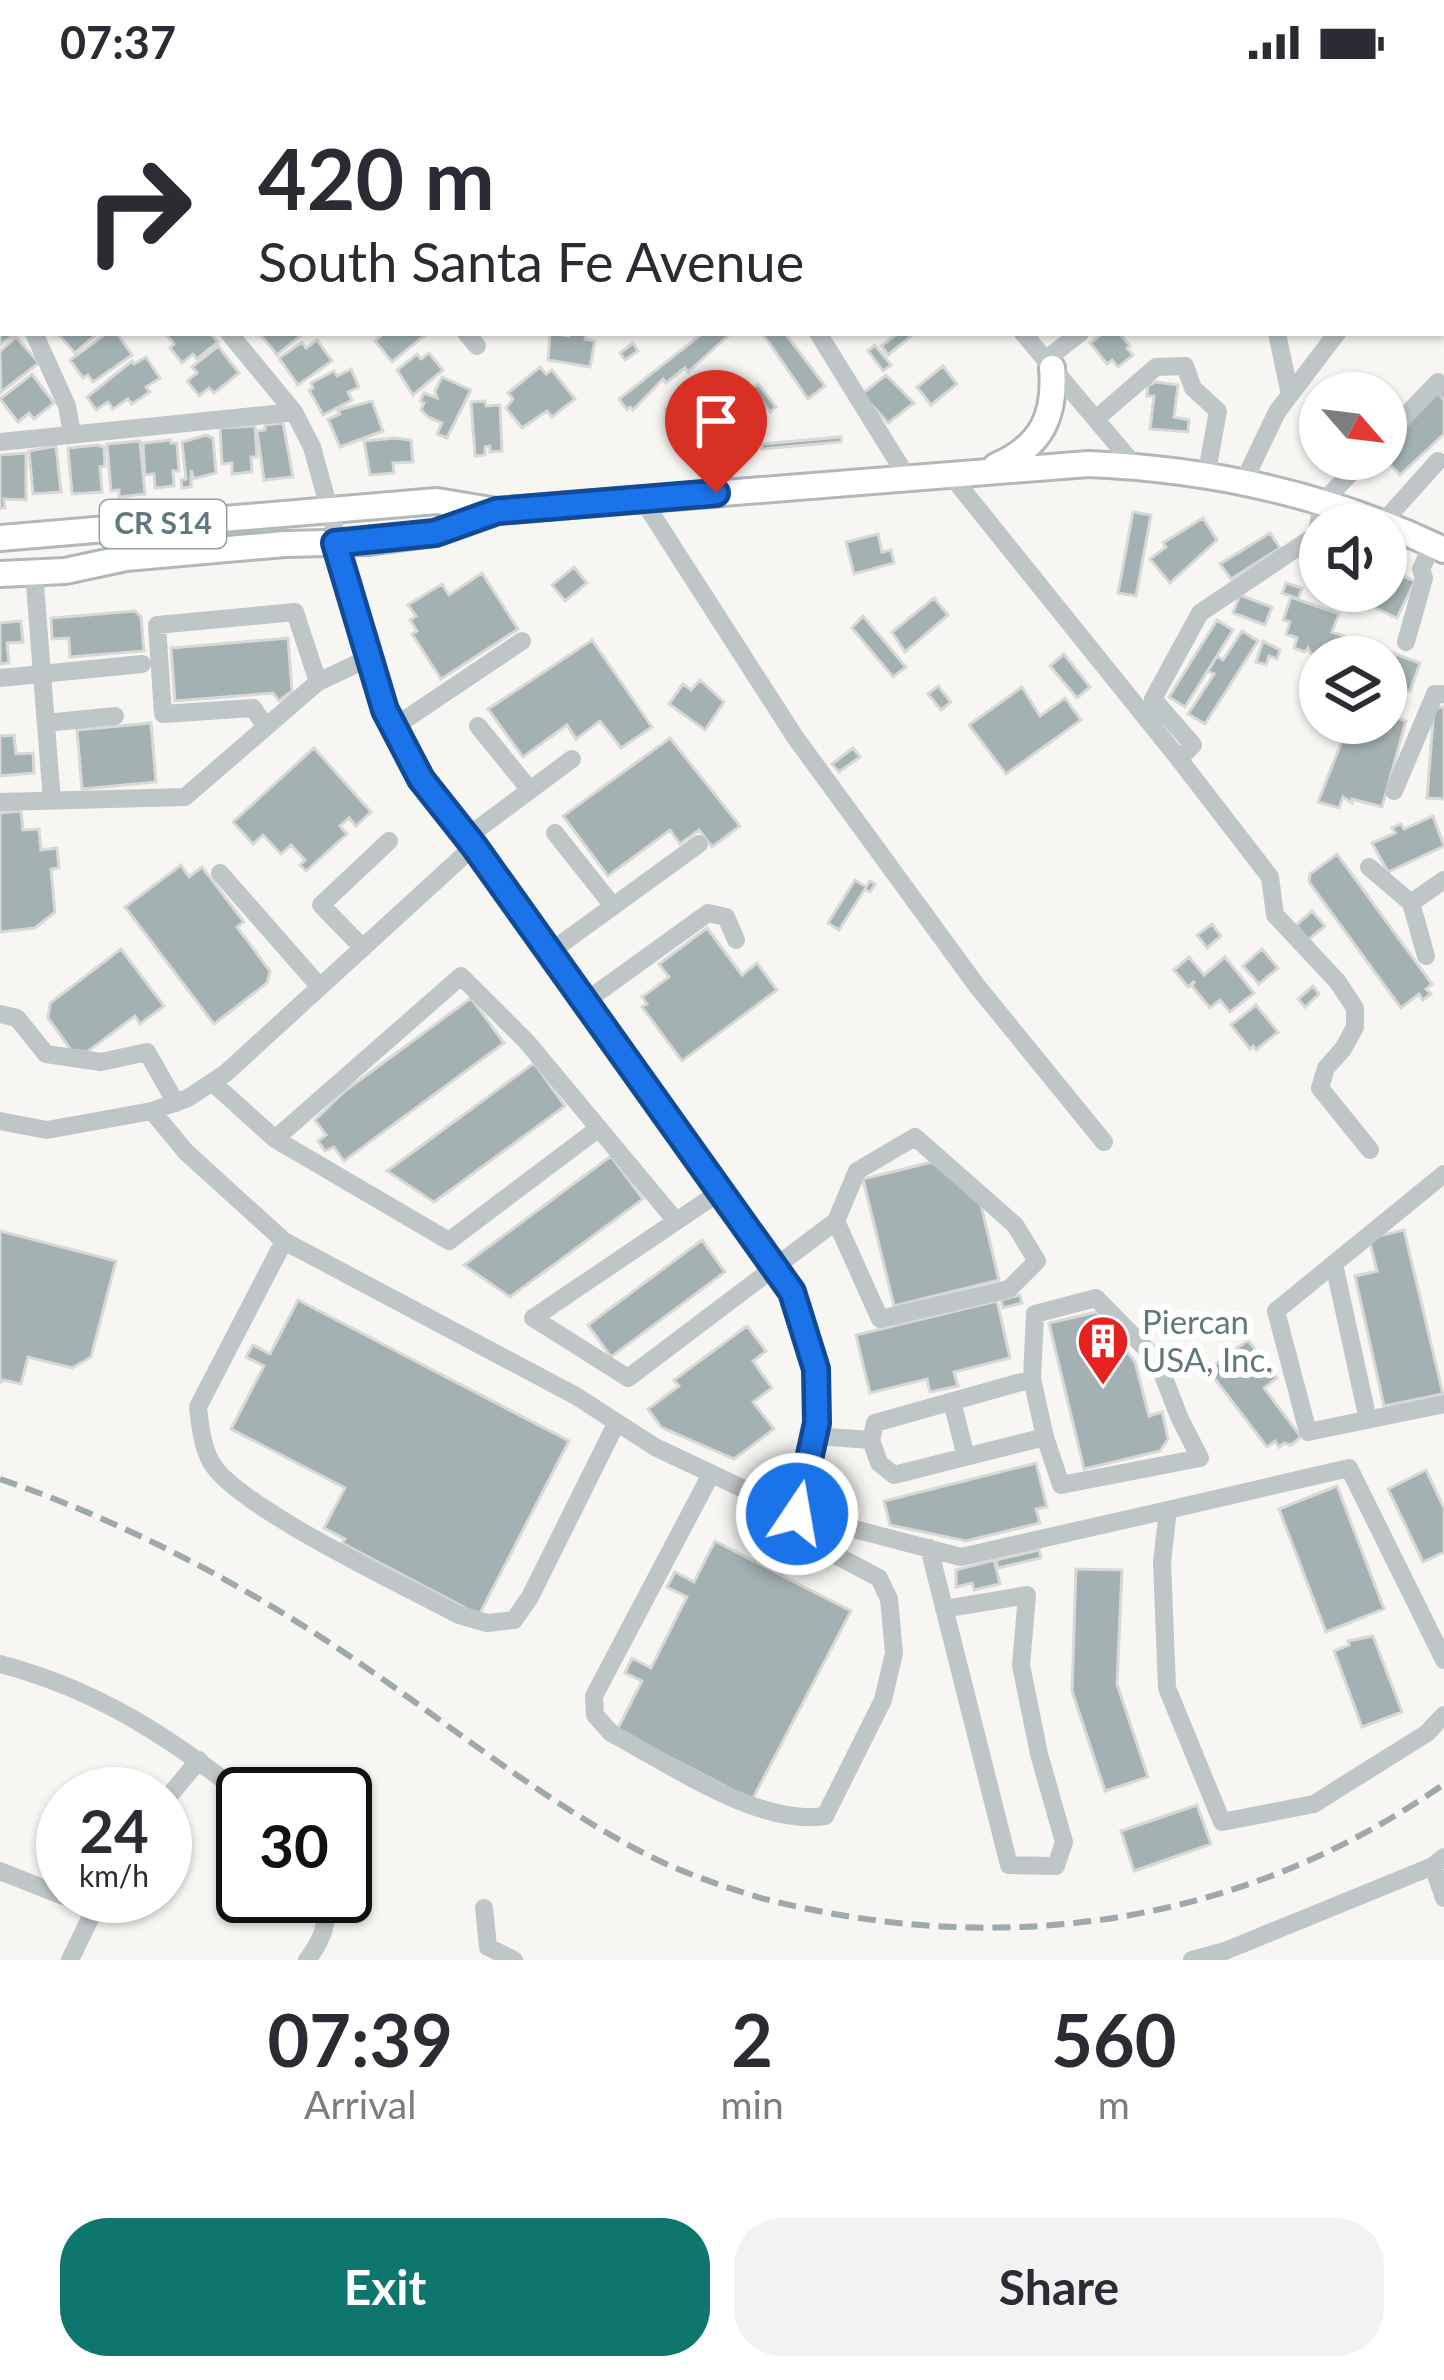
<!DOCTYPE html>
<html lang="en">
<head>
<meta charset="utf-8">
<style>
  body { margin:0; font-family:Lato,sans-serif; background:#f2f2f3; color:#2b2b33; height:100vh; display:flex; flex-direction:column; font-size:45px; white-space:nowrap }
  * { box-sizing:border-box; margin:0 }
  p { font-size:39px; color:#7c7c81 }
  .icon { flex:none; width:66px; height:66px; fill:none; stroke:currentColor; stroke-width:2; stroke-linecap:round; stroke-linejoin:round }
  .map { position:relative; height:1876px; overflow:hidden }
  .side { display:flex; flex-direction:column; background:#fff; flex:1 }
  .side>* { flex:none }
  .hud { position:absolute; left:0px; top:0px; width:1446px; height:252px; box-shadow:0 3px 9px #0004; background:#fff; color:#2b2b33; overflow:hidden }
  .needle { width:78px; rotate:118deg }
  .buttons { position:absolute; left:1299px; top:288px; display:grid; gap:24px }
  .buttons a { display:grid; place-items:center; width:108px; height:108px; border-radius:50%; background:#fff; box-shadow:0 3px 9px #0004; font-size:60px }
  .speed { position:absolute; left:36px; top:1683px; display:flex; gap:24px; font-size:60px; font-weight:700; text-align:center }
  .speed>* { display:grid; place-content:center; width:156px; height:156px; border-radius:50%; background:#fff; box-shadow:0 3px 9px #0004; line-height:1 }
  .speed small { font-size:30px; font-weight:400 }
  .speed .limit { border:6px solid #111; border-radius:18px; background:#fff; color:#111 }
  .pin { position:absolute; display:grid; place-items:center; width:102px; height:102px; color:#fff; margin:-123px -51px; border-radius:50% 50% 50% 0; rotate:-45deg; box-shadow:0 0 12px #0007 }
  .pin .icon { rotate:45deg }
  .me { position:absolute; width:132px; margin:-66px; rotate:12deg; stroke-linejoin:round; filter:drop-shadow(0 0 9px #0008) }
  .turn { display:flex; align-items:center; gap:42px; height:252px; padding:0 60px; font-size:54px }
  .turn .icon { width:156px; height:156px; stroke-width:2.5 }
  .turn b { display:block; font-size:84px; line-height:102px }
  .eta { display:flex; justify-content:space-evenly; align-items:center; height:204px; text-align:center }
  .eta b { font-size:72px; font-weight:700; line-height:84px }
  .cta { display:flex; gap:24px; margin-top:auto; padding:24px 60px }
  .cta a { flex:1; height:138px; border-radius:48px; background:#0f766e; color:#fff; font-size:48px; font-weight:700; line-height:138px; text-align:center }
  .cta a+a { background:#f2f2f3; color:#2b2b33 }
  .status { display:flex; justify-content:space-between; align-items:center; height:84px; padding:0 60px; background:#fff; direction:ltr }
  .status svg { height:33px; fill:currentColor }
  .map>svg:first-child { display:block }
</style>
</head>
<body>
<div class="status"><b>07:37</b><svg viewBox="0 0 49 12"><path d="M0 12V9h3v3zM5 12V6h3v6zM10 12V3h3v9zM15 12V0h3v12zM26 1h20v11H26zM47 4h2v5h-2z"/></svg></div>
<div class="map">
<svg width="1444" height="1876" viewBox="0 0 1444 1876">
  <rect width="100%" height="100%" fill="#f7f6f3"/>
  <!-- building -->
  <path fill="#a3b1b3" stroke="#d8d8d6" stroke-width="3" d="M65,0h49l-3,3z
    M183,0h54v3h-53z
    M354,0h63l-4,3z
    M639,0h47l2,3h-53z
    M894,0h63l-64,3z
    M1057,0h52l-4,3z
    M0,228l3,21 9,3 -12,9z
    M57,249h41l-23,20z
    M107,249h10l15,22 -39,27 -5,-7 -5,3 -13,-18z
    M172,249h38l8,9 -21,17 -4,-5 -11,9 -12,-15 4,-4 -6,-8z
    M259,249h45l-27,22z
    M384,249h40l1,2 -33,27 -17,-21z
    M550,249l19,3 1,-3h16l-1,6 10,2 -5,26 -42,-7z
    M703,249h28l-43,39 -3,-4 -19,15 -3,-4 -30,31 -3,-3 -3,3 -8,-11z
    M785,249l40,53 -17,13 -45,-65z
    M898,249h17l-27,22 -7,-9z
    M1103,249h16l11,13 -3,2 6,7 -15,12 -6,-7 -5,4 -17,-21z
    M16,253l23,26 -38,29 -1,-41z
    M317,256l15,21 -34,24 -19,-27 23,-16 4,6z
    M633,259l5,8 -13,9 -5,-7z
    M875,261l16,20 -8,6 -15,-20z
    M218,262l21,27 -25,20 -5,-5 -10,8 -12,-15 10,-8 -5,-6z
    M429,269l14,17 -30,25 -16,-25 20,-16 4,5z
    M146,273l14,21 -14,9 4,5 -18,12 -4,-5 -15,10 -5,-7 -12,8 -9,-13 45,-36 2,3z
    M943,282l14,18 -26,21 -14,-18z
    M540,283l6,7 6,-4 23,29 -23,18 -5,-6 -25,17 -16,-20 7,-9 -5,-6z
    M351,285l8,18 -11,5 4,8 -29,15 -14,-25 4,-2 -2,-5 23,-12 3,5z
    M32,290l22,29 -20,16 -5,-6 -11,9 -18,-23z
    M886,291l28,28 -26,20 -26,-29z
    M442,293l29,13 -24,48 -10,-4 5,-11 -14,-6 -7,-7 3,-7 -4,-2 4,-8 13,5 -2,-7z
    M1156,298l22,3 -4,32 15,3 -1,12 -38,-3 4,-33h-7l1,-11z
    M758,300l18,23 -6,5 -18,-24z
    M1437,308l7,8v34l-44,41 -15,-16 1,-19z
    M372,317l11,30 -43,16 -12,-28 12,-5 -2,-4z
    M485,317l1,5 14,-1 2,46 -12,1v-6l-5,1v8l-10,1 -4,-54z
    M716,319l4,30 -50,6 -4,-30z
    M283,339l10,54 -29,3 -7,-49 8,-1v-5z
    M255,342l2,31h-6l1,15 -20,2v-11l-10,1 -2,-36z
    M206,351l7,3 3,35 -22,6 -3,-9v17l-9,1 -1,-8 5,-1 -4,-37z
    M841,353v5l-79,7 -1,-5z
    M395,354l16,2 2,22 -20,1 1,10 -24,2 -6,-34z
    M171,356v3h6l2,28h-6l1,15 -19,2 -1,-14 -9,1 -2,-32z
    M140,357l5,53 -26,3v-7l-8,1 -4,-47z
    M98,361l6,2 1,19 -5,1 2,25 -30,2 -4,-46z
    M56,362l5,46 -28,2 -4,-43z
    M26,369v47l-22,-1 1,9h-5v-53z
    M1133,428l18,3 -15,81 -18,-3z
    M1203,434l14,22 -47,43 -20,-24 16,-12 -3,-4z
    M1270,449l10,15 -49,31 -11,-15z
    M878,450l4,18 9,-2 3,13 -40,11 -8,-32z
    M574,483l13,16 -22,18 -13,-16z
    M1387,485l28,12 -18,37 -26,-12 6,-15h9z
    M482,489l36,56 -77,50 -29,-45 5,-3 -7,-11 6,-4 -8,-11 34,-21 7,11z
    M1286,499l16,5 -4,11 -16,-6z
    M1240,511l32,12 -7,18 -32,-12z
    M1291,513l48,17 -7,18 12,4 -7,18 -11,-4 -4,7 -12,-4 -2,-5 -3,4 -11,-4 3,-10 -11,-4 4,-12 -7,-2z
    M934,514l14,17 -43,37 -13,-20z
    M135,527l6,6 3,34 -74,6 -1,-19 -17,1 -1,-21z
    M863,532l43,51 -13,10 -41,-49z
    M1217,536l16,10 -48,77 -16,-10z
    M21,537l2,21 -16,1 2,20 -9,1v-41z
    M1242,547l16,10 -53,83 -17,-10 26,-40 -6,-3 9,-15 6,4z
    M288,554l4,53 -13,10 -6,-8 -98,8 -4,-53z
    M1353,555l67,24 -10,28 -24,-8v-26h-40z
    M592,556l60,87 -31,21 -21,-27 -24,18 -9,-14 -44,32 -35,-48z
    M1263,557l17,9 -3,9 -8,-3 -3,9 -10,-3z
    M1064,570l26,33 -13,11 -27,-32z
    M700,596l24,22 -19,28 -36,-26 14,-20 8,6z
    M938,602l13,16 -10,8 -13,-16z
    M1022,603l18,29 25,-18 16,22 -75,54 -37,-49z
    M1444,623v92l-17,-1 7,-90z
    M1386,631l20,6 -24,86 -30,-8v4l-9,-6 -4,11 -21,-6 31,-79h37z
    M151,639l5,59 -74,7 -5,-59z
    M14,651l2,19 17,-1 1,20 -34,3v-40z
    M670,654l70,88 -28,21 -13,-17 -19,14 -10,-14 -62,46 -45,-60z
    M314,664l57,64 -15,14 -7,-8 -9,8 7,8 -41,37 -6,-6 5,-5 -14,-15 -10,9 -18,-19 -10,9 -20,-22z
    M853,664l7,9 -21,15 -7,-8z
    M21,727l2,19 16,-1 2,21 16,-2 2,20 -8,1 4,43 -20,16 -35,4v-119z
    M1433,732l11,30 -56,26 -16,-29 23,-10 -3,-5 9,-4 3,5z
    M1337,770l95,130 -6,5 5,5 -8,6 -4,-6 -18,14 -92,-126 1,-8z
    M181,781l8,12 13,-10 42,55 -7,5 33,44 -3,12 -53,41 -89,-117z
    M855,796l11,7 4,-6 5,3 -5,8 -5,-3 -26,41 -11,-7z
    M1312,827l13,15 -17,14 -12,-15z
    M1212,840l9,12 -14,12 -10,-13z
    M707,844l35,47 15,-12 20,27 -95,71 -40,-54 5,-3 -5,-7 27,-20 -10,-13z
    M121,865l43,57 -24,18 -5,-8 -48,36 -16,-2 -23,-32 2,-15z
    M1262,865l16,19 -19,16 -16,-18z
    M1189,873l15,18 21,-18 29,36 -24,19 -10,-12 -10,8 -18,-22 3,-5 -7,6 -14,-17z
    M1313,902l6,8 -14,13 -7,-8z
    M471,914l33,45 -160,118 -10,-14 -9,4 -7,-10 8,-6 -11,-15 30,-29z
    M1256,921l22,27 -22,18 -3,-4 -3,3 -19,-24z
    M534,979l31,43 -131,96 -47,-31z
    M611,1072l32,43 -133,98 -46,-32z
    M932,1078l48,39 19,79 -105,26 -31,-127z
    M1404,1146l39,164 -59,12 -29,-130 22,-5 -8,-33z
    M0,1147l116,30 -25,96 -19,11 -44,-11 -7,27 -18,-4 -3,3z
    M702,1156l23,32 -114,85 -23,-32z
    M1020,1211l2,8 -19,5 -2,-8z
    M298,1216l271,141 -90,174 -137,-72 3,-4 -21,-11 21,-40 -114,-59 33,-63 -18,-9 7,-12 17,9z
    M997,1217l13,57 -56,14 4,14 -28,6 -3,-13 -57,14 -14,-58z
    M1097,1228l38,50 14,54 13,-4 6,27 -8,12 -76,18 -35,-146z
    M747,1242l19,25 -13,10 19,27 -19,14 21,27 -40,30 -73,-32 -13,-18 31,-23 -5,-6z
    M1248,1256l29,38 -13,10 37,49 -10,8 -7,-2 -5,4 -4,-6 -8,6 -59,-77z
    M1036,1379l11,44 -11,2 4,14 -74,18 -76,-16 -6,-24z
    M1426,1386l18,38v44l-21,10 -35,-73z
    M1337,1402l47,123 -58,23 -47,-123z
    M715,1457l136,70 -99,189 -135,-70 25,-49 -17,-8 7,-15 19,10 36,-71 -20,-10 8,-15 19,10z
    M1039,1466l2,8 -43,10 -2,-8z
    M994,1476l6,24 -26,6 -2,-7 -16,4v-17z
    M1076,1485l46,1 -5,114 31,93 -43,14 -33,-100z
    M1373,1552l29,76 -40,15 -28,-76 15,-6 -1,-4z
    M1197,1721l14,39 -77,27 -13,-40z"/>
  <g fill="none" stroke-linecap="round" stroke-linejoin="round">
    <!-- major casing -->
    <g stroke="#b0b8ba" stroke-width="30">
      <path id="major" d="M996,382c45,-20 60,-49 56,-98
        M0,454l437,-37 60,10 591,-47c124,5 245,32 356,86
        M0,490l65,-3 61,-13 159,-14 84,-2 66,-9 59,-21"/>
    </g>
    <!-- minor -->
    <path stroke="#bfc6c8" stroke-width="18" d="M41,0l2,3
      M819,0l2,3
      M287,3l1,-3
      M572,3l4,-3
      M999,3l4,-3
      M0,206l3,4
      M34,249l33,73 5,28
      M229,249l65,79 18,35 73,263 36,69 53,67 318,446 24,77 1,54 -20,91
      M466,249l11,13
      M818,249l89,144
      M1023,249l112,133
      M1277,249l13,62
      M1045,276l35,-27
      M1096,335l60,-52 29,-1 8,22 25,23 -12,66
      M1386,352l52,-54 6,7
      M0,358l294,-30
      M949,389l230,286 14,-14 -40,-46 47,-86 116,-78
      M1243,399l34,-71 60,-79
      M642,415l153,238 182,249 127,156
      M1384,437l54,-60
      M1320,452l-4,-1 7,-33 41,-43
      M34,488l18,229
      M1406,558l18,-64 -3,-9 12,-25
      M0,594l142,-14
      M46,639l69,-7
      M478,642l52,64
      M266,643l-13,-19 -90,6 -6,-89 138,-13 23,70
      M394,643l128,-86
      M1179,675l91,118 5,38 62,66 18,27v19l-12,22 -17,19 -6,20 50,62
      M1394,707l41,-97h9
      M0,718l185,-5 133,-115 51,-24
      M555,749l58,73
      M467,753l105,-78
      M1369,783l42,36
      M220,789l100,114
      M363,864l-42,-43 68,-64
      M550,868l149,-108
      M1426,872l-15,-53 33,-23
      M586,917l122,-88 18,4 10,23
      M0,930l17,4 29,36 55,8 46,-10 29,51
      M212,998l63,57 186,-163 66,66 149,179
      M152,1027l34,41 98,89 292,155 79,51 142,67 164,43 207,-47 -6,52 5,126 55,134 92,-18 113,-71 17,-18
      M0,1037l47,9 105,-19 36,-13 38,-25 248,-227
      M275,1055l174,102 150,-113
      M1444,1090l-168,137 32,121 136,-28
      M721,1107l-188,127 95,60 208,-157 44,98 129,-30 28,-28 -22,-36 -100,-88 -58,34 -21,50
      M284,1157l-86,166c2,18 4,38 13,55 24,44 196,125 248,153l28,8 27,-3 16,-23 86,-173
      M1334,1180l34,156
      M1032,1295l3,-65 61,-16 61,62 23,59 20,39 -139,27 -16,-48
      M952,1317l14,56
      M814,1352l57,4 8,23 15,12 151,-38 -13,-58 -157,44 -4,17
      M710,1392l-116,220 1,19 16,18c57,30 148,94 214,83l58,-116 11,-47 -5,-54 -10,-21 -53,-28 -29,-36
      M1168,1426l181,-42 95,192
      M929,1464l80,317 47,1 8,-24 -25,-88 -18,-89 6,-70 -83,14
      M0,1580c95,25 167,71 243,131
      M165,1717l34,-41
      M1433,1782l11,32
      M0,1787l63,25
      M484,1824l4,39 26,13
      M70,1876l31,-64
      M307,1876c14,-18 24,-41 16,-64
      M1192,1876l33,-9 208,-85 11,-9"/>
    <!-- major -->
    <use href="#major" stroke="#fff" stroke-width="24"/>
    <!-- rail -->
    <path stroke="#9ea9ac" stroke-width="6" stroke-dasharray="18 9" stroke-linecap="butt" d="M0,1395c117,40 230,98 333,166 101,67 195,146 301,203 40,22 84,37 127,50 239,62 480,28 683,-114"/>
  </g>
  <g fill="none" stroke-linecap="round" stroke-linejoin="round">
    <!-- route casing -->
    <g stroke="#114b97" stroke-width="30">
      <path id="route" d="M716,409l-219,18 -62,22 -100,10 50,167 36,69 53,67 318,446 24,77 1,54 -20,91"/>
    </g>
    <!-- route -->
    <use href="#route" stroke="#1a73e8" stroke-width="21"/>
  </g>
  <!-- icons -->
  <defs>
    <g id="building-pin" transform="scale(2.7)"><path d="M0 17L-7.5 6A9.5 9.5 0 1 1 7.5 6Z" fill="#e92020" stroke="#fff"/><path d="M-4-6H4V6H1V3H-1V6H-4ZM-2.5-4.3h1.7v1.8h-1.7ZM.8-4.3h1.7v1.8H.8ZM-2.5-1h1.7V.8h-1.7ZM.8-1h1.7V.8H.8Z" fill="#fff"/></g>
  </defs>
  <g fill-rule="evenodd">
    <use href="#building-pin" x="1103" y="1257"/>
  </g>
  <g text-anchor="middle" stroke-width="12" stroke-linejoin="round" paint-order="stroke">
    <!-- shield labels -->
    <rect fill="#fff" stroke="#90a1a5" stroke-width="3" x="100" y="416" width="126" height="48" rx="9"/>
    <g font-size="30" font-weight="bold" fill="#60797f">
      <text x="163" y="450">CR S14</text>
    </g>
    <!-- poi labels -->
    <g font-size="33" fill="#60797f" stroke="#fff" text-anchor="start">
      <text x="1142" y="1250">Piercan<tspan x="1142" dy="38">USA, Inc.</tspan></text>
    </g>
  </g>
</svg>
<div class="buttons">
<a><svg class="needle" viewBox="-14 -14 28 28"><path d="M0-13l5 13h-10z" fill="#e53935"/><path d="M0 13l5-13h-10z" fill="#7c7c81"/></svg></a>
<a><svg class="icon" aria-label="sound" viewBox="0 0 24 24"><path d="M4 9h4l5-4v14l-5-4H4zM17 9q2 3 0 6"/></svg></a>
<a><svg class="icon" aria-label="layers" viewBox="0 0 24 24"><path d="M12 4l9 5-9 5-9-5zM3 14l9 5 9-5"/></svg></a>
</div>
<div class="speed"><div>24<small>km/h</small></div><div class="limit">30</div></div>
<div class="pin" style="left:716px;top:409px;background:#d93025"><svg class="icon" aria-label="arrive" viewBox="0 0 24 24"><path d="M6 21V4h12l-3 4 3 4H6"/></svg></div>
<svg class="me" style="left:797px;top:1430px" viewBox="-20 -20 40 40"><circle r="17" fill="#1a73e8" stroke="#fff" stroke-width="3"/><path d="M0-11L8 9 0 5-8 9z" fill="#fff"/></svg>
<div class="hud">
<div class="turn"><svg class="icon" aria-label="right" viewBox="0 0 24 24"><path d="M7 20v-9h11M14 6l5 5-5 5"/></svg><div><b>420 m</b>South Santa Fe Avenue</div></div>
</div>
</div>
<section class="side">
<div class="eta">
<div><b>07:39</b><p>Arrival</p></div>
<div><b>2</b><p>min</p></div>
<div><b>560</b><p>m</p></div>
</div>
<div class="cta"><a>Exit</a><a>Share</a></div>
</section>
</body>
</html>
